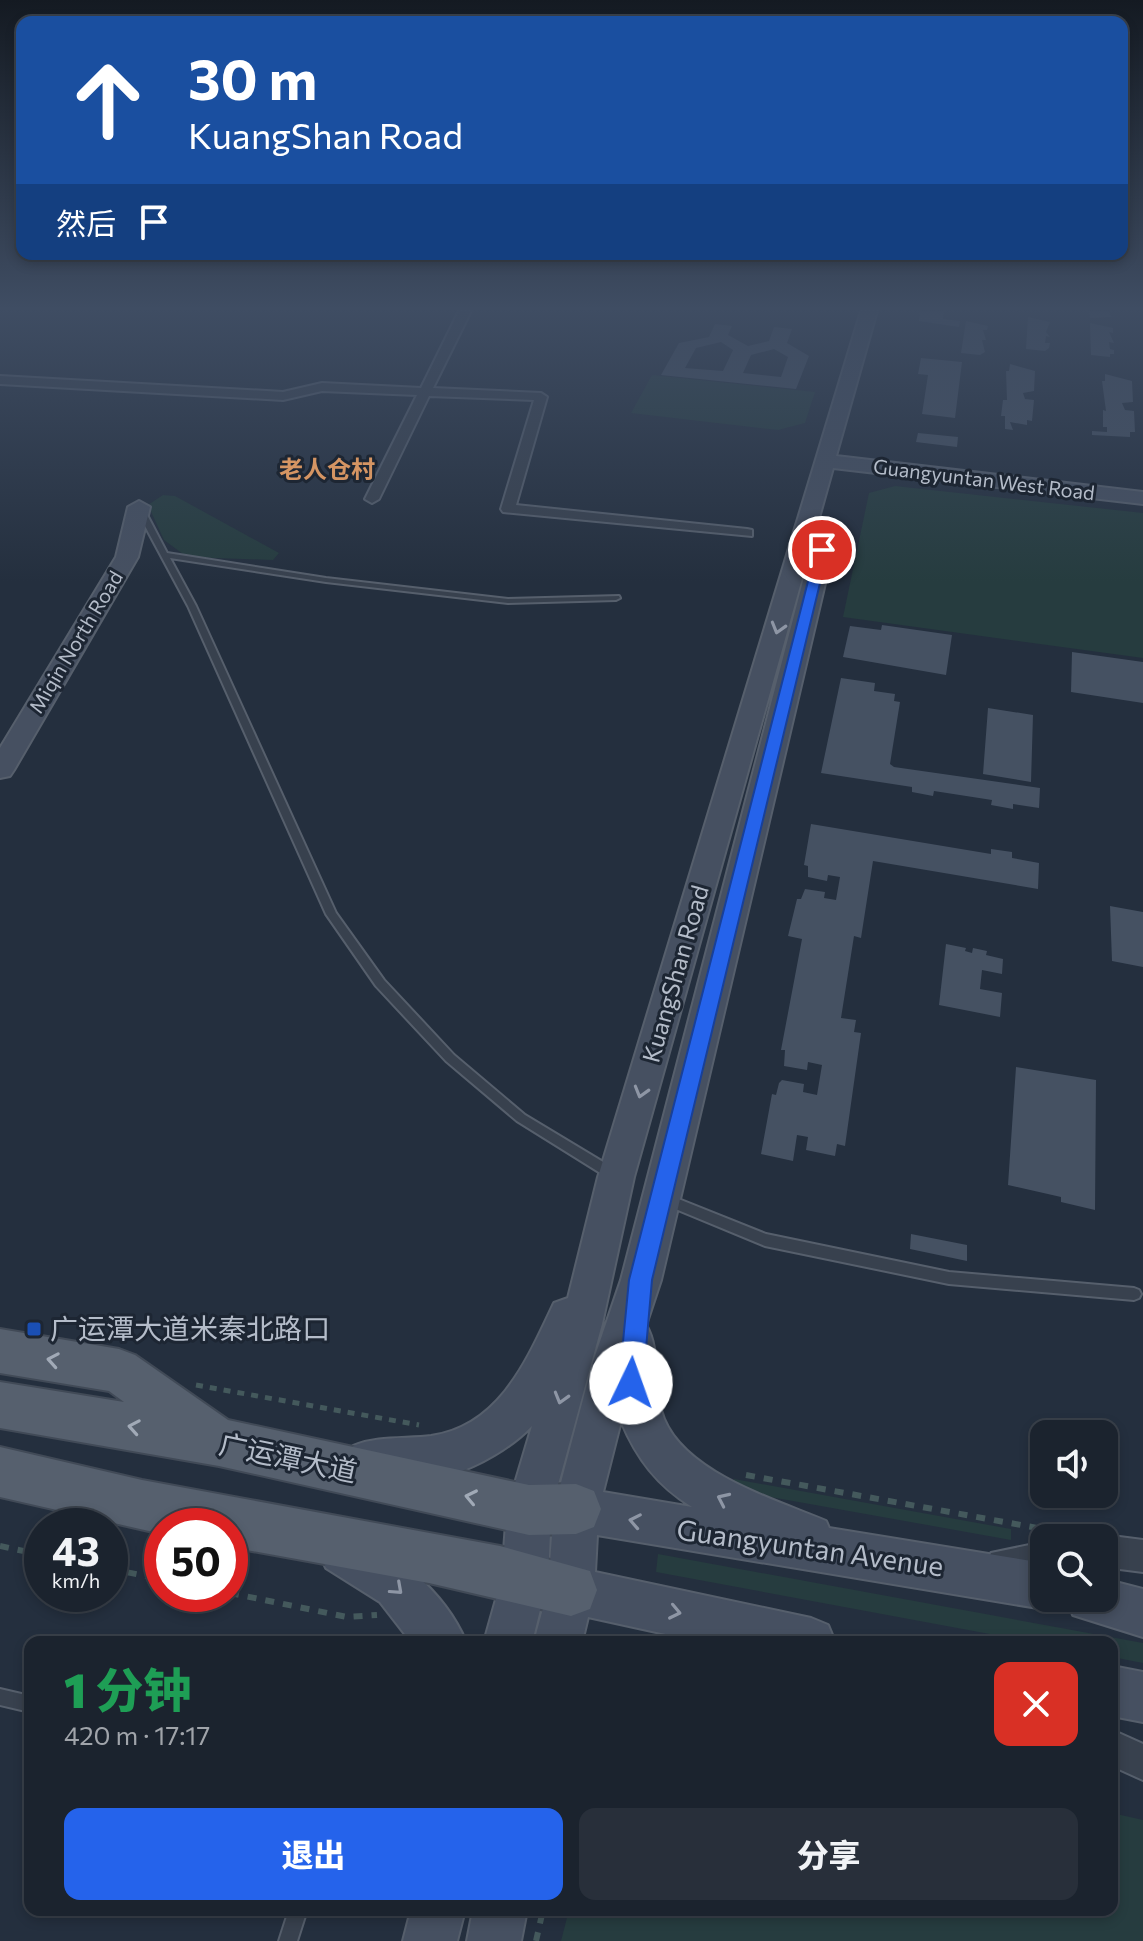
<!DOCTYPE html>
<html lang="zh">
<head>
<meta charset="utf-8">
<style>
  body { margin:0; font-family:Commissioner,"Noto Sans SC",sans-serif; background:#282f3a; color:#f1f3f6; height:100vh; display:flex; flex-direction:column; font-size:30px; white-space:nowrap }
  * { box-sizing:border-box; margin:0 }
  p { font-size:26px; color:#a0a4aa }
  .icon { flex:none; width:44px; height:44px; fill:none; stroke:currentColor; stroke-width:2; stroke-linecap:round; stroke-linejoin:round }
  .map { position:relative; flex:1; overflow:hidden }
  .sheet { position:absolute; left:24px; top:1636px; width:1094px; height:280px; display:flex; flex-direction:column; background:#1b232e; border-radius:16px; box-shadow:0 4px 12px #0003,0 0 0 2px #39404a }
  .sheet>* { flex:none }
  .hud { position:absolute; left:16px; top:16px; width:1112px; height:244px; border-radius:16px; box-shadow:0 4px 12px #0003,0 0 0 2px #39404a; background:#1a4fa0; color:#fff; overflow:hidden }
  .fabs { position:absolute; left:1030px; top:1420px; display:grid; gap:16px }
  .fabs a { display:grid; place-items:center; width:88px; height:88px; border-radius:16px; background:#1b232e; box-shadow:0 4px 12px #0003,0 0 0 2px #39404a; font-size:40px }
  .speed { position:absolute; left:24px; top:1508px; display:flex; gap:16px; font-size:40px; font-weight:700; text-align:center }
  .speed>* { display:grid; place-content:center; width:104px; height:104px; border-radius:50%; background:#1b232e; box-shadow:0 4px 12px #0003,0 0 0 2px #39404a; line-height:1 }
  .speed small { font-size:20px; font-weight:400 }
  .speed .limit { border:12px solid #d22; background:#fff; color:#111 }
  .pin { position:absolute; display:grid; place-items:center; width:68px; height:68px; color:#fff; margin:-34px; border:4px solid #fff; border-radius:50%; box-shadow:0 2px 8px #0007 }
  .me { position:absolute; width:88px; margin:-44px; rotate:3deg; stroke-linejoin:round; filter:drop-shadow(0 0 6px #0008) }
  .turn { display:flex; align-items:center; gap:28px; height:168px; padding:0 40px; font-size:36px }
  .turn .icon { width:104px; height:104px; stroke-width:2.5 }
  .turn b { display:block; font-size:56px; line-height:68px }
  .then { display:flex; align-items:center; height:76px; padding:0 40px; background:#0003; gap:16px; font-size:30px }
  .round { display:grid; place-items:center; flex:none; width:84px; height:84px; border-radius:16px; background:#282f3a }
  .head { display:flex; align-items:center; justify-content:space-between; height:136px; padding:0 40px }
  h1 { font-size:48px; font-weight:800; line-height:60px; color:#1e9e55 }
  .action { display:flex; gap:16px; margin-top:auto; padding:16px 40px }
  .action a { flex:1; height:92px; border-radius:16px; background:#2563eb; color:#fff; font-size:32px; font-weight:800; line-height:92px; text-align:center }
  .action a+a { background:#282f3a; color:#f1f3f6 }
  .map>svg:first-child { display:block }
</style>
</head>
<body>
<div class="map">
<svg width="1143" height="1941" viewBox="0 0 1143 1941">
  <rect width="100%" height="100%" fill="#242f3e"/>
  <!-- green -->
  <path fill="#263c3f" d="M652,375l163,17 -10,31 -27,7 -147,-17z
    M895,486l248,27v145l-300,-41 26,-124z
    M163,495l12,1 104,57 -6,7 -86,-3 -23,-17 -16,-35z
    M734,1479l277,50v11l-279,-50z
    M658,1554l485,89v20l-31,-6v-15h-79l-377,-70z
    M1112,1813l31,7v121h-582l8,-31h543z"/>
  <!-- building -->
  <path fill="#455162" fill-rule="evenodd" d="M920,311h24l-1,8 17,2 -1,6 -40,-6z
    M1089,311h19l4,6 -22,1z
    M1028,317l22,5 -4,10 4,5 -4,-1 -1,7h5l-1,5 -4,3 -19,-2z
    M966,321l22,5 -1,4h-4l3,10h-4l3,12 -5,3 -19,-2z
    M1090,323l23,5v5l-4,-1 5,11 -5,-1 1,7 4,1v4h-4v3l-19,-2z
    M715,324l17,2 -4,9 20,11 21,-5 5,-14 18,2 -5,14 22,13 -13,33 -135,-14 18,-32 30,-6zM721,342l12,8 -10,21 -38,-3 11,-20zM774,349l14,8 -7,20 -38,-4 8,-18z
    M921,358l41,4 -7,56 -33,-4 6,-39 -10,-1z
    M1010,364l25,7 -1,20 -11,2 2,6 9,1 -2,21 -5,-1v5l-17,-3 3,8 -8,-1v-13h-4l2,-16h4l-1,-29h3z
    M1105,374l27,7 1,21 -11,1 3,7 9,1 1,21h-5v5l-38,-2v-4l15,1v-5h-4v-17l3,1 -4,-30h3z
    M918,433l40,4 -1,10 -41,-5z
    M882,625l70,10 -6,40 -103,-18 7,-31 31,4z
    M1072,652l71,10v41l-72,-11z
    M841,678l34,5 -1,8 21,3 -1,7 6,1 -10,62 4,3 146,21 -1,20 -26,-4v5l-22,-4 1,-5 -58,-9 -1,5 -21,-4v-5l-91,-14z
    M988,708l45,7 -2,67 -48,-8z
    M811,824l180,30v-5l21,3v6l27,5 -1,26 -165,-28 -12,77 -7,-2 -13,82 15,2 -2,12 7,1 -16,113 -8,-2 -2,12 -29,-6 2,-13 -11,-2 -4,26 -32,-7 11,-60 4,1 3,-12 3,-3 22,4 -1,8 14,3 5,-30 -14,-3 -1,8 -23,-4 1,-16h-4l21,-111 -14,-3 9,-37h4l4,-10 20,3 -1,6 12,2 4,-23 -12,-2 -1,6 -19,-4v-11l-4,-1z
    M1110,906l33,6v55l-31,-6z
    M946,944l20,4 -1,3 7,2 1,-5 14,3 -1,4 17,4 -1,15 -20,-4 -2,19 22,4 -2,24 -61,-12z
    M1016,1067l80,13 -1,130 -34,-8v-5l-53,-12z
    M911,1234l56,11v16l-57,-12z"/>
  <g fill="none" stroke-linecap="round" stroke-linejoin="round">
    <!-- lane casing -->
    <g stroke="#565f6c" stroke-width="4">
      <path id="lane" d="M138,509l7,2 22,42 159,25 182,21 111,-3 1,2 -4,2 -108,3 -182,-21 -156,-24 26,48 140,307 48,67 70,75 71,60 93,56 2,4 -2,4 -4,1 -4,-1 -93,-58 -71,-60 -70,-75 -50,-72 -138,-308 -51,-95z
        M666,1194l100,40 183,38 185,16 5,2 2,4 -2,4 -5,2 -185,-16 -184,-38 -104,-43 -1,-4 1,-4z
        M0,1689l30,7v16l-30,-7z
        M289,1910h18l-10,31h-18z"/>
    </g>
    <!-- street casing -->
    <g stroke="#565f6c" stroke-width="4">
      <path id="street" d="M459,311h12l-38,77 108,5 6,4 -31,108 231,24 5,1v6l-249,-24 -2,-3 33,-109 -105,-4 -50,103 -7,4 -7,-4 52,-104 -95,-4 -39,9 -283,-16v-8l283,16 39,-9 99,5z
        M1104,1535l39,5v32l-39,-5v-29h-7z
        M1044,1542v32l-42,6 -11,-5 -5,-11 5,-11z
        M1112,1730l31,14v36l-31,-14z"/>
    </g>
    <!-- secondary casing -->
    <g stroke="#565f6c" stroke-width="4">
      <path id="secondary" d="M861,311h16l-41,145 307,36v12l-310,-36 -199,709 -32,147 -51,186 -3,68 -16,64h-48l18,-64 5,-68 25,-84c-41,42 -122,74 -179,50l-7,-15 7,-15c24,-10 52,-7 78,-10 69,-10 96,-76 123,-133l14,-5 30,-121z
        M139,501l11,6 -12,50 -124,213 -4,6 -10,2v-30l116,-191 12,-50z
        M820,551l11,7 -170,722 -15,45c14,23 8,58 15,85 16,61 113,89 165,111l3,7 215,35v35h18l-2,4 -16,7 -447,-74 -2,37 216,46 17,7 7,17h-133l-114,-25 -6,25h-48l14,-52 6,-81 39,-147 28,-82 188,-722zM621,1421c16,38 36,64 71,86l-89,-15z
        M342,1529c51,21 102,61 124,113h-55l-31,-40 -54,-34 -7,-16 7,-16z
        M1104,1579l39,10v48l-70,-22 -6,-17h37z
        M1112,1666l31,6v50l-31,-6z
        M411,1910h54l-8,31h-54z
        M473,1910h54l-6,31h-54z"/>
    </g>
    <!-- primary casing -->
    <g stroke="#414a57" stroke-width="4">
      <path id="primary" d="M0,1329l119,20 16,6 93,65 301,65 47,-1 18,7 7,18 -7,18 -18,7 -47,1 -310,-69 -219,-38v-46l124,20 -15,-11 -109,-18z
        M0,1447l142,33 358,66 90,25 7,19 -7,19 -19,7 -142,-33 -199,-36v-21h-68v8l-162,-37z"/>
    </g>
    <!-- path-far1 -->
    <path stroke="#44595c" stroke-width="5" stroke-dasharray="7 7" stroke-linecap="butt" d="M196,1385l223,40"/>
    <!-- path -->
    <path stroke="#44595c" stroke-width="6" stroke-dasharray="9 9" stroke-linecap="butt" d="M746,1475l341,62
      M0,1546l42,9
      M110,1569l52,10
      M230,1593l117,24 30,-2
      M536,1941l7,-31"/>
    <!-- lane -->
    <use href="#lane" fill="#38414e" fill-rule="evenodd"/>
    <!-- street -->
    <use href="#street" fill="#38414e" fill-rule="evenodd"/>
    <!-- secondary -->
    <use href="#secondary" fill="#465061" fill-rule="evenodd"/>
    <!-- primary -->
    <use href="#primary" fill="#56606e" fill-rule="evenodd"/>
  </g>
  <!-- one-way arrows -->
  <defs><path id="oneway-chevron" d="M-2-3.5L2.5 0L-2 3.5" fill="none" stroke-width="1.6" stroke-linecap="round" stroke-linejoin="round" transform="scale(2)"/></defs>
  <g stroke="#8e96a5">
    <use href="#oneway-chevron" transform="translate(778 628) rotate(106)"/>
    <use href="#oneway-chevron" transform="translate(641 1092) rotate(106)"/>
    <use href="#oneway-chevron" transform="translate(561 1398) rotate(106)"/>
    <use href="#oneway-chevron" transform="translate(723 1499) rotate(-155)"/>
    <use href="#oneway-chevron" transform="translate(635 1521) rotate(-169)"/>
    <use href="#oneway-chevron" transform="translate(397 1589) rotate(42)"/>
    <use href="#oneway-chevron" transform="translate(675 1612) rotate(12)"/>
  </g>
  <g stroke="#a1aab7">
    <use href="#oneway-chevron" transform="translate(53 1360) rotate(-170)"/>
    <use href="#oneway-chevron" transform="translate(134 1427) rotate(-170)"/>
    <use href="#oneway-chevron" transform="translate(471 1497) rotate(-168)"/>
  </g>
  <!-- sky -->
  <linearGradient id="sky" x2="0" y2="1"><stop stop-color="#141a22"/><stop offset="0.53" stop-color="#3f4d63"/><stop offset="1" stop-color="#3f4d63" stop-opacity="0"/></linearGradient>
  <rect width="1143" height="582" fill="url(#sky)"/>
  <!-- route -->
  <path fill="#2563eb" stroke="#184099" stroke-width="2" d="M822,546l6,4 -176,730 -9,103 -4,8 -8,3 -8,-3 -4,-8 10,-103 187,-730z"/>
  <!-- markers -->
  <rect fill="#1a4fb4" stroke="#1d2633" stroke-width="3" x="26" y="1321" width="16" height="16" rx="4"/>
  <g text-anchor="middle" stroke-width="6" stroke-linejoin="round" paint-order="stroke">
    <!-- far-street labels -->
    <g font-size="20" fill="#b4bcc9" stroke="#1d2633">
      <text transform="translate(984 480) rotate(7)" y="7">Guangyuntan West Road</text>
      <text transform="translate(76 642) rotate(-59)" y="7">Miqin North Road</text>
    </g>
    <!-- far-quarter labels -->
    <g font-size="24" font-weight="bold" fill="#d59563" stroke="#1d2633">
      <text x="327" y="478">老人仓村</text>
    </g>
    <!-- street labels -->
    <g font-size="24" fill="#b4bcc9" stroke="#1d2633">
      <text transform="translate(676 974) rotate(-74)" y="8">KuangShan Road</text>
    </g>
    <!-- near-poi labels -->
    <g font-size="28" fill="#b4bcc9" stroke="#1d2633" text-anchor="start">
      <text x="50" y="1339">广运潭大道米秦北路口</text>
    </g>
    <!-- near-street labels -->
    <g font-size="28" fill="#b4bcc9" stroke="#1d2633">
      <text transform="translate(288 1458) rotate(12)" y="10">广运潭大道</text>
      <text transform="translate(810 1548) rotate(8)" y="10">Guangyuntan Avenue</text>
    </g>
  </g>
</svg>
<div class="fabs">
<a><svg class="icon" aria-label="sound" viewBox="0 0 24 24"><path d="M4 9h4l5-4v14l-5-4H4zM17 9q2 3 0 6"/></svg></a>
<a><svg class="icon" aria-label="search" viewBox="0 0 24 24"><circle cx="10" cy="10" r="6"/><path d="M15 15l6 6"/></svg></a>
</div>
<div class="speed"><div>43<small>km/h</small></div><div class="limit">50</div></div>
<div class="pin" style="left:822px;top:550px;background:#d93025"><svg class="icon" aria-label="arrive" viewBox="0 0 24 24"><path d="M6 21V4h12l-3 4 3 4H6"/></svg></div>
<svg class="me" style="left:631px;top:1383px" viewBox="-20 -20 40 40"><circle r="19" fill="#fff"/><path d="M0-13L10 11 0 6-10 11z" fill="#2563eb"/></svg>
<div class="hud">
<div class="turn"><svg class="icon" aria-label="ahead" viewBox="0 0 24 24"><path d="M12 20V5M6 11l6-6 6 6"/></svg><div><b>30 m</b>KuangShan Road</div></div>
<div class="then">然后<svg class="icon" aria-label="arrive" viewBox="0 0 24 24"><path d="M6 21V4h12l-3 4 3 4H6"/></svg></div>
</div>
<section class="sheet">
<div class="head"><div><h1>1 分钟</h1><p>420 m · 17:17</p></div><a class="round" style="background:#d93025;color:#fff"><svg class="icon" aria-label="close" viewBox="0 0 24 24"><path d="M6 6l12 12M18 6L6 18"/></svg></a></div>
<div class="action"><a>退出</a><a>分享</a></div>
</section>
</div>
</body>
</html>
